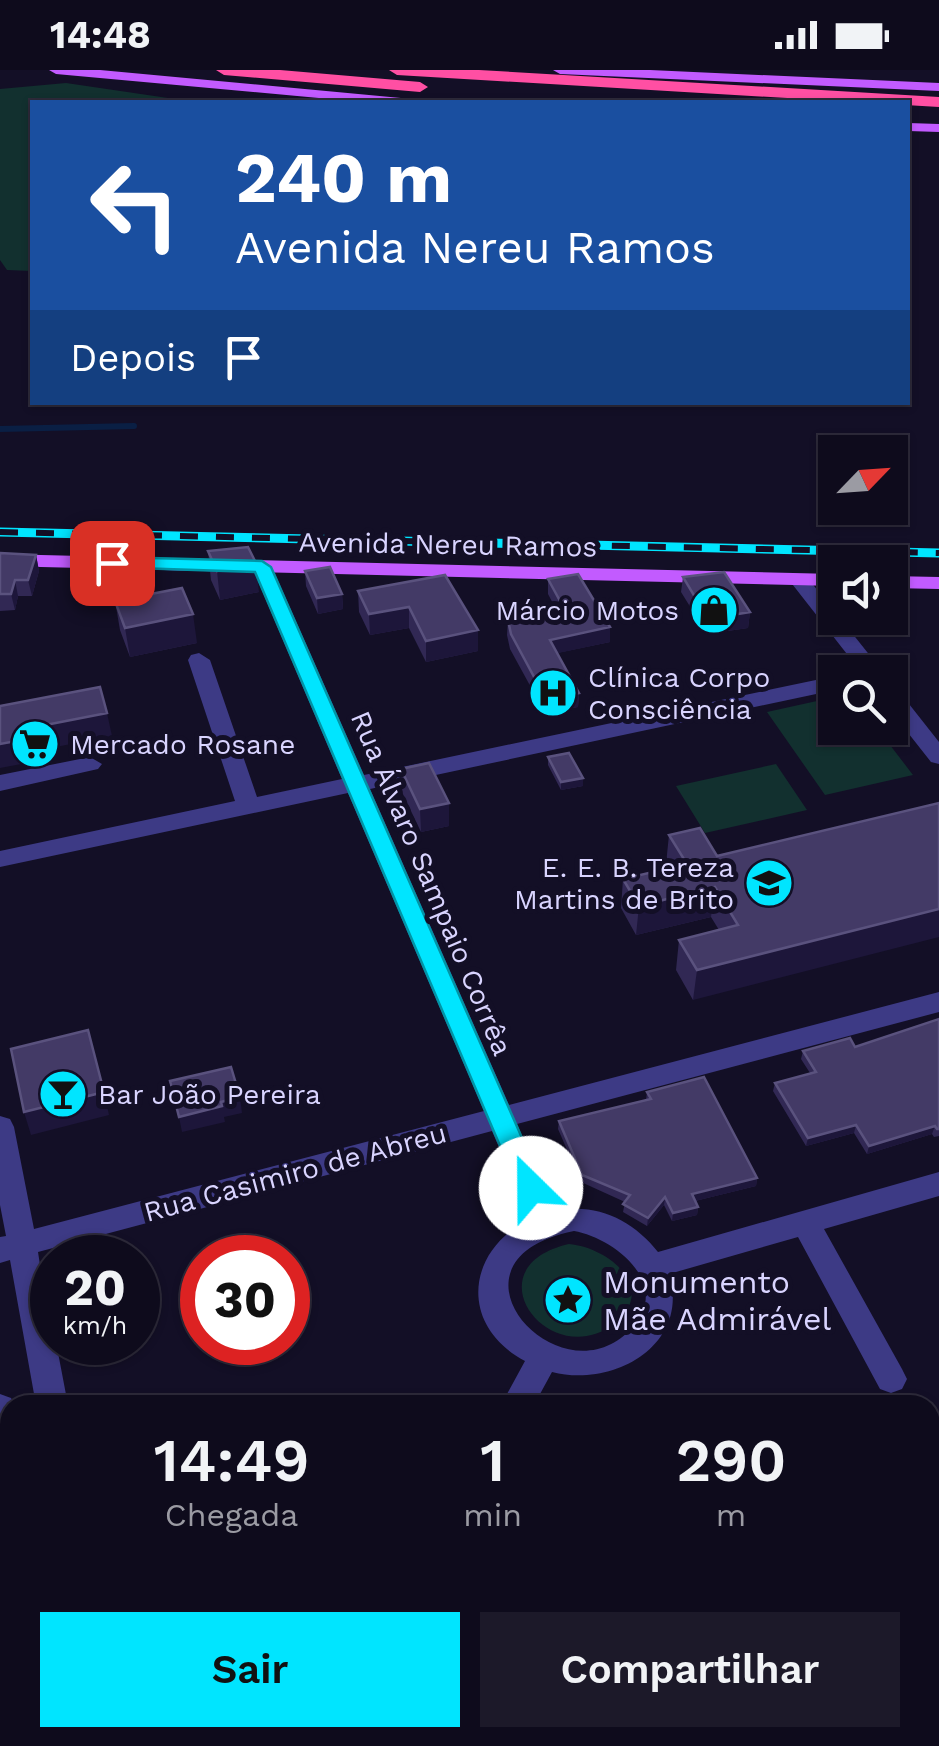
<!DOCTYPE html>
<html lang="pt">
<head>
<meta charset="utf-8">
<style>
  body { margin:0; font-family:"Work Sans",sans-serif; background:#1c1929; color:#f1f3f6; height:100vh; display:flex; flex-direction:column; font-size:38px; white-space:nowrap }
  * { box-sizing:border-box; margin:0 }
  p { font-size:32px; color:#9b9ba3 }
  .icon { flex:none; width:55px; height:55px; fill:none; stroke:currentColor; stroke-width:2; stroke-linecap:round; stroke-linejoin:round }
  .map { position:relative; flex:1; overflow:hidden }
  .panel { position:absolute; left:0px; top:1325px; width:940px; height:352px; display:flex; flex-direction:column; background:#0e0b1c; border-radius:30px 30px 0 0; box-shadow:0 2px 8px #0004,0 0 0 2px #2e2b3b }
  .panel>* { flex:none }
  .banner { position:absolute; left:30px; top:30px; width:880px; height:305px; border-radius:0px; box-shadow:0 2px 8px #0004,0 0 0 2px #2e2b3b; background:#1a4fa0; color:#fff; overflow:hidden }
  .needle { width:65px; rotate:65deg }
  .tools { position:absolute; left:818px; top:365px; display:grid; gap:20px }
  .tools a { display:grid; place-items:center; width:90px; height:90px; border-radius:0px; background:#0e0b1c; box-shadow:0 2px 8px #0004,0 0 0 2px #2e2b3b; font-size:50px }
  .speed { position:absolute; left:30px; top:1165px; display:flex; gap:20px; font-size:50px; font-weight:700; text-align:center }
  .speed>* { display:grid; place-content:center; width:130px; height:130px; border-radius:50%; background:#0e0b1c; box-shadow:0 2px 8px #0004,0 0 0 2px #2e2b3b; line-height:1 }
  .speed small { font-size:25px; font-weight:400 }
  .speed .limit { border:15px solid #d22; background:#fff; color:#111 }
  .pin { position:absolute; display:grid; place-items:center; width:85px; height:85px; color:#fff; margin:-42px; border-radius:20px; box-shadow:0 5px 15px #0006 }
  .me { position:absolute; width:110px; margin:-55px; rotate:337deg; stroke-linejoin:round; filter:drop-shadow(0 0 8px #0008) }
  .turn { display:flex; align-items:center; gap:35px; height:210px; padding:0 40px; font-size:45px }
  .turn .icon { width:130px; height:130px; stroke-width:2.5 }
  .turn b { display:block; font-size:70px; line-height:85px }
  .then { display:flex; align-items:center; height:95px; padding:0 40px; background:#0003; gap:20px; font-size:38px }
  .eta { display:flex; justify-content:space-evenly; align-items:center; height:170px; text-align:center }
  .eta b { font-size:60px; font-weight:600; line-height:70px }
  .action { display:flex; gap:20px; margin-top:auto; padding:20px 40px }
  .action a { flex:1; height:115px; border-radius:0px; background:#00e5ff; color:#111; font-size:40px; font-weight:600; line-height:115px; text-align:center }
  .action a+a { background:#1c1929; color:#f1f3f6 }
  .status { display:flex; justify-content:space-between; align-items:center; height:70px; padding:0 50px; background:#0e0b1c; direction:ltr }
  .status svg { height:28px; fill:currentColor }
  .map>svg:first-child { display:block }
</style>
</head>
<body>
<div class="status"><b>14:48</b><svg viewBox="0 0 49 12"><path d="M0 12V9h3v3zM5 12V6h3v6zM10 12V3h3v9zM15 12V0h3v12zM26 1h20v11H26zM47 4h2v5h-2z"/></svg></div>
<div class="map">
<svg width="939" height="1676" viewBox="0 0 939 1676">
  <rect width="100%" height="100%" fill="#130f26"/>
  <!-- green -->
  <path fill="#12302f" d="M66,13l129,19h-163v169l-25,-1 -7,-10v-171z
    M835,627v31h42l36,47 -88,20 -58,-83z
    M776,694l31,46 -102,23 -29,-47z
    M569,1174c42,4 89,46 45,80 -65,49 -145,-57 -45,-80z"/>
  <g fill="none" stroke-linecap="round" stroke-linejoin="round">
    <!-- stream -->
    <path stroke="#0a1f44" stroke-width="6" d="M0,359l134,-3"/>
    <!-- minor -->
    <path fill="#3d3a85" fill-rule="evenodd" d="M262,491l10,6 92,208 471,-99v14l-465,99 139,316 430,-113v20l-422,112 38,87c41,-9 78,9 103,41l281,-80v24l-115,33 78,140 5,10 -5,10 -11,4 -11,-4 -82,-152 -129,37c22,71 -56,114 -117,98l-18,33h-33l24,-44c-66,-35 -60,-110 5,-142l-38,-88 -454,121 14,90h4l12,63h-32l-26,-145 -10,3v-26l6,-1 -6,-31v-89l10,3 4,8 20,102 450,-118 -136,-318 -348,74v-16l235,-50 -47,-141 3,-5 8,-2 11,7 47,137 85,-18 -90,-212zM574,1161c37,6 95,49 62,92 -69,89 -211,-62 -62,-92z
      M799,504l7,2 29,36v6h5l43,54h-22l-72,-92z
      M890,618l8,2 41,52v22l-8,-2 -41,-52z
      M90,687l12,7 -4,5 -98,22v-16z
      M0,1324l11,4 4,7h-5v79l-10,-4z
      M36,1668h36l2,8h-36z
      M96,1668h36l1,8h-36z
      M315,1668h38l-3,8h-38z"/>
    <!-- major -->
    <path fill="#c25bff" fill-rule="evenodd" d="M49,0h51l301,28 7,4h-46l-306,-28z
      M553,0h97l289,13v8l-379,-17z
      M908,53l31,1v8l-31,-1z
      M0,484l835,20v12l-835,-20z
      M890,506l49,1v12l-49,-1z"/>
    <!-- highway -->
    <path fill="#ff4fa3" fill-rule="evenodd" d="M216,0h64l140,12 8,5 -8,5 -196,-17z
      M389,0h90l460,27v10l-542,-32z"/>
    <!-- rail casing -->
    <g stroke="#00e5ff" stroke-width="9">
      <path id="rail" d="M0,462l939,21"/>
    </g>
    <!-- rail -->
    <use href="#rail" stroke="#130f26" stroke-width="6" stroke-dasharray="18" stroke-linecap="butt"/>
  </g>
  <!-- wall -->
  <path fill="#312854" d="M208,481l51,41 -39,8 -9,-20z
    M0,483l36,2 3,16 -7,25h-14l-3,14 -15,1z
    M305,501l37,23 1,15 -25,5 -12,-28z
    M683,507l67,35 -2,16 -41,6 -26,-42z
    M548,509l62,48v15l-53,11 22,40 -1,14 -33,6 -35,-64 -3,-14 1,-15 50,-7 -10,-19z
    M358,521l120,39v21l-52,11 -17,-34 -39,7 -11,-23z
    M115,531l82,42 -67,14 -10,-27z
    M548,687l35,29 -22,4 -13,-25z
    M401,699l48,57 -28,6 -19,-40z
    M939,733l-246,197 -17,-30 3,-30 40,-10 -8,-13 -75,18 -15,-27 2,-29 45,-11 -2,-4 3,-29 48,21z
    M939,949v117l-5,1 -2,-3 -65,20 -13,-21 -48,13 -33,-55 2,-8 35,-10 -9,-14 2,-8 52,-4z
    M647,1022l110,86 -1,8 -61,15 3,6 -1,8 -25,6 -8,-16 -17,21 -24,-14 2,-10 -44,-20 -23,-53 1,-8 87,-21z
    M939,1361v70l-3,1 -6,-11v-57z"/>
  <!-- shaded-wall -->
  <path fill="#1d163a" d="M36,485l3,16 -7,25 -4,-16z
    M256,493l3,29 -39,8 -3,-29z
    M15,510l3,16 -3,14 -4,-16z
    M342,524l1,15 -25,5 -1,-16z
    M409,537v21l-39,7 -1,-21z
    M750,542l-2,16 -41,6 1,-15z
    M193,544l4,29 -67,14 -5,-29z
    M610,557v15l-61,13 1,-15z
    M478,560v21l-52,11v-21z
    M579,623l-1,14 -33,6 1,-14z
    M107,643l5,23 -82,16 2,10 -32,6v-24l25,-15z
    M583,708v8l-22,4v-8z
    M449,733v23l-28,6 -1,-23z
    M715,817l-4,30 -75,18 3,-29z
    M939,839v28l-246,63 4,-30z
    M104,1022l5,23 -78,20 -7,-23z
    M240,1027l2,16 -18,4 1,5 -43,10 -3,-15 42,-15z
    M856,1055l-2,8 -48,13 2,-8z
    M935,1056l-3,8 -65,20 2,-8z
    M757,1108l-1,8 -65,16 1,-8z
    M665,1127l-1,8 -17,21 1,-8z
    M698,1137l-1,8 -25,6 1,-8z
    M0,1527l7,54 -7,2z"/>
  <!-- building -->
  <path fill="#433a66" stroke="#5a527e" stroke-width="2.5" d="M248,477l8,16 -39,8 -9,-20z
    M0,483l36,2 -8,25h-13l-4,14h-11z
    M330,497l12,27 -25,4 -12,-27z
    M724,502l26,40 -42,7 -25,-42z
    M578,504l32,53 -60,13 29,53 -33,6 -35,-65 -3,-14 58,-8 -18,-33z
    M445,505l33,55 -52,11 -17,-34 -40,7 -11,-23z
    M182,518l11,26 -68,14 -10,-27z
    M100,617l7,26 -82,16 2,10 -27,5v-38z
    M569,683l14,25 -22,4 -13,-25z
    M429,693l20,40 -29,6 -19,-40z
    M939,733v106l-242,61 -18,-30 59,-15 -23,-38 -76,19 -16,-27 64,-15 -18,-29 31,-7 17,28z
    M939,949v110h-2l-2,-3 -66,20 -13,-21 -48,13 -33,-55 41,-11 -13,-21 47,-13 5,9z
    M88,960l16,62 -80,20 -13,-63z
    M231,997l9,30 -19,5 1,4 -43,11 -9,-36z
    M704,1007l53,101 -65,16 6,13 -25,6 -8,-16 -17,21 -25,-14 7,-9 -48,-20 -23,-54 92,-22 -4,-7z
    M939,1361v52l-9,-16v-33z
    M413,1668h127l4,5 -2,3h-137z"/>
  <!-- route -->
  <path fill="#00e5ff" stroke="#0095a6" stroke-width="2.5" d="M112,487l150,4 9,6 273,621 -4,7 -9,3 -9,-3 -4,-7 -263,-616 -149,-5v-8z"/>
  <!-- icons -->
  <defs>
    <g id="shop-disc" transform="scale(2.5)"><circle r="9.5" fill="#00e5ff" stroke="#130f26"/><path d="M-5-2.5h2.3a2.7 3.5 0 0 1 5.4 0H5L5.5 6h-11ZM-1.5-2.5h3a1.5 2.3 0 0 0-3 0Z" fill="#111"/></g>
    <g id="hospital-disc" transform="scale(2.5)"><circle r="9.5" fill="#00e5ff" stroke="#130f26"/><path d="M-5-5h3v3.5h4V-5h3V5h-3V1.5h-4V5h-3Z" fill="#111"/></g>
    <g id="supermarket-disc" transform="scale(2.5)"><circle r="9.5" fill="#00e5ff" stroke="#130f26"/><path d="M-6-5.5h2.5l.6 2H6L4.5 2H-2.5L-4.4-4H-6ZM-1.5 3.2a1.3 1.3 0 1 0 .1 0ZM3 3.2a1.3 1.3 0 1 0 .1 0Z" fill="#111"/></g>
    <g id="school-disc" transform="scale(2.5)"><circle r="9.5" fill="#00e5ff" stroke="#130f26"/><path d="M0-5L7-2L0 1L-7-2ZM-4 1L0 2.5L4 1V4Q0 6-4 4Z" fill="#111"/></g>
    <g id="bar-disc" transform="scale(2.5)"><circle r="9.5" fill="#00e5ff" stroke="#130f26"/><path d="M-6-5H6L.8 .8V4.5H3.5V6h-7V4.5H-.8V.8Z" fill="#111"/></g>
    <g id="sight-disc" transform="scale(2.5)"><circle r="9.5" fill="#00e5ff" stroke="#130f26"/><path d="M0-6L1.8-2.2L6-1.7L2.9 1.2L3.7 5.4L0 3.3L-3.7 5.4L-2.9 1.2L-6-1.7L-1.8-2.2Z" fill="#111"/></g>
  </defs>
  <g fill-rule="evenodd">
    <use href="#shop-disc" x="714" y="540"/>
    <use href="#hospital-disc" x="553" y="623"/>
    <use href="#supermarket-disc" x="35" y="674"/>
    <use href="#school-disc" x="769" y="813"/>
    <use href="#bar-disc" x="63" y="1024"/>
    <use href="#sight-disc" x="568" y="1230"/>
  </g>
  <g text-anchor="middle" stroke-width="10" stroke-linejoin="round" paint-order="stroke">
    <!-- street labels -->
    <g font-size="28" fill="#d9d4ff" stroke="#130f26">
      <text transform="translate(448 474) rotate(1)" y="10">Avenida Nereu Ramos</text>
      <text transform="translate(432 813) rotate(67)" y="10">Rua Álvaro Sampaio Corrêa</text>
      <text transform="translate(295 1102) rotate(-15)" y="10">Rua Casimiro de Abreu</text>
    </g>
    <!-- poi labels -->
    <g font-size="28" fill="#d9d4ff" stroke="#130f26" text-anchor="start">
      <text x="679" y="550" text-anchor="end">Márcio Motos</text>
      <text x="588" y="617">Clínica Corpo<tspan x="588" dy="32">Consciência</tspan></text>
      <text x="70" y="684">Mercado Rosane</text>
      <text x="734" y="807" text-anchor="end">E. E. B. Tereza<tspan x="734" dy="32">Martins de Brito</tspan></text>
      <text x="98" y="1034">Bar João Pereira</text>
    </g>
    <!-- near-poi labels -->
    <g font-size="32" fill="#d9d4ff" stroke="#130f26" text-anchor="start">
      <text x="603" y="1223">Monumento<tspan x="603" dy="37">Mãe Admirável</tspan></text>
    </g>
  </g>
</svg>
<div class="tools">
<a><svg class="needle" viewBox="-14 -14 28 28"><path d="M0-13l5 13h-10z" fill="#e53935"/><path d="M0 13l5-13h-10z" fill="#9b9ba3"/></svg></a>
<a><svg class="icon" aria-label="sound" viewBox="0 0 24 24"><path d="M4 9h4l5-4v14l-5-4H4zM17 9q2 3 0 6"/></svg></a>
<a><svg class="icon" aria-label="search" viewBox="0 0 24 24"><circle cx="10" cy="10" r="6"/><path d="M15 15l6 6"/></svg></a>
</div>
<div class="speed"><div>20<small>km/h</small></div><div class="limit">30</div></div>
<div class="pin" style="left:112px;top:493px;background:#d93025"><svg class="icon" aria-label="arrive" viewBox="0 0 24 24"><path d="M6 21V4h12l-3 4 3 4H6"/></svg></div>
<svg class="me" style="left:531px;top:1118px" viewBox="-20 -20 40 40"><circle r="19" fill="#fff"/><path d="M0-13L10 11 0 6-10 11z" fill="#00e5ff"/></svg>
<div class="banner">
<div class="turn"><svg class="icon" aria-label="left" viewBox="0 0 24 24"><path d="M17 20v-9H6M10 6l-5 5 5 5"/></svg><div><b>240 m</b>Avenida Nereu Ramos</div></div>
<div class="then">Depois<svg class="icon" aria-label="arrive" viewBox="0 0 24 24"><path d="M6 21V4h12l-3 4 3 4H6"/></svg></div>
</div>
<section class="panel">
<div class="eta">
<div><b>14:49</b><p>Chegada</p></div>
<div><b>1</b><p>min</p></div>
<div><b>290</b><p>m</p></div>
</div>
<div class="action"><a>Sair</a><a>Compartilhar</a></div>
</section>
</div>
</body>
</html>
